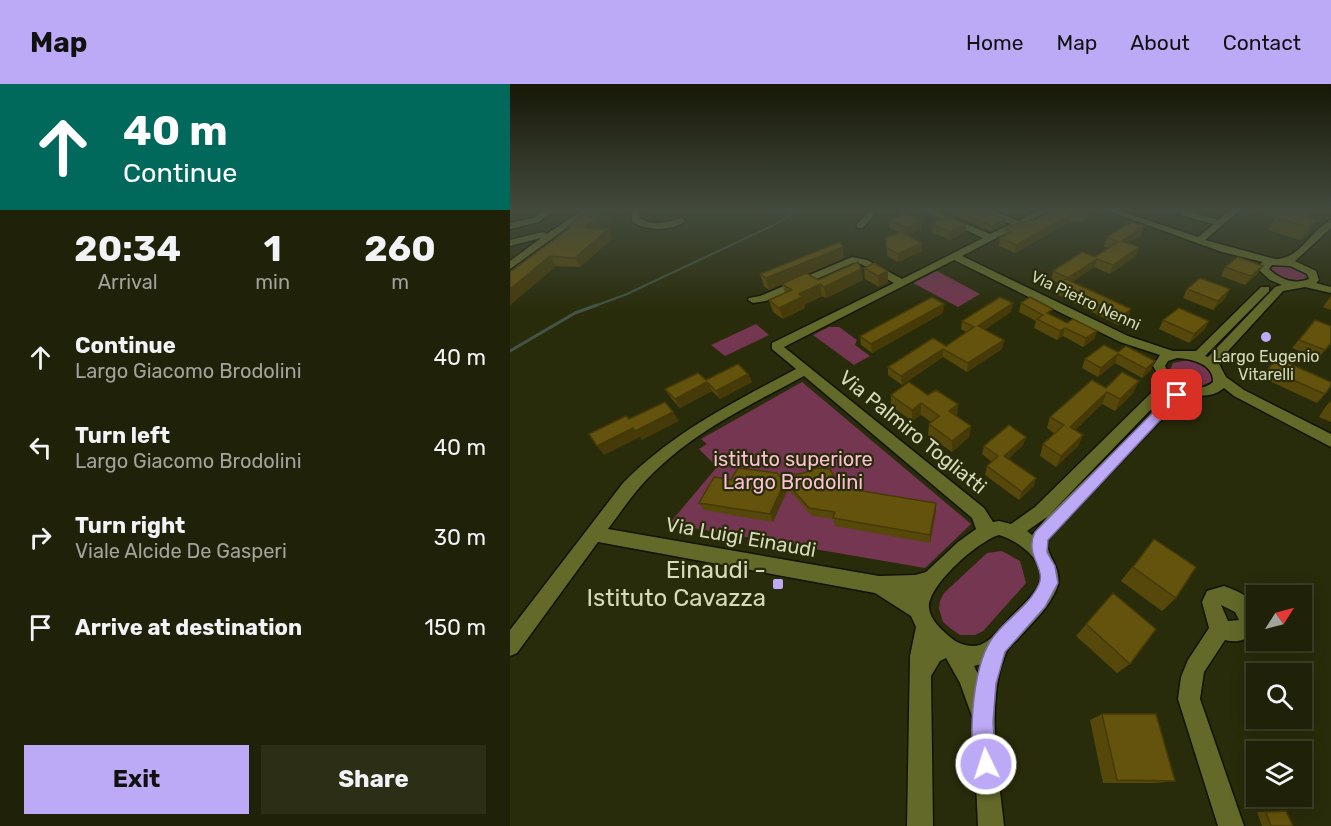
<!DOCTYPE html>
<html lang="en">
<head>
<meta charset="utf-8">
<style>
  body { margin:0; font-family:Rubik,sans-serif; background:#2c2e16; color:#f1f3f6; height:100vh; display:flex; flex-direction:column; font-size:22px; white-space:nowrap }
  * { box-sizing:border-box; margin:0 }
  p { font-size:20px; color:#a1a39c }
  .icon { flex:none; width:33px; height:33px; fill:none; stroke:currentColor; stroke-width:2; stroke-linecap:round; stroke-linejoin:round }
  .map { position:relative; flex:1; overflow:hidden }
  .side { display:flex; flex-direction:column; background:#1f2108; width:510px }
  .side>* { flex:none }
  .banner { background:#00695c; color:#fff; overflow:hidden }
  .needle { width:39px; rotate:54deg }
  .fabs { position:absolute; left:736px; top:501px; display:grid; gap:12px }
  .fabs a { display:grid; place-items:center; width:66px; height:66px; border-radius:0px; background:#1f2108; box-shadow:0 3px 15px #0003,0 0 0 2px #3c3e29; font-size:30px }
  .pin { position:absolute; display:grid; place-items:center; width:51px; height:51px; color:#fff; margin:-26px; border-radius:12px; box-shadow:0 3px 9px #0006 }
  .me { position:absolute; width:66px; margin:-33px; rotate:356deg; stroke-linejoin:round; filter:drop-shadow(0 0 4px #0008) }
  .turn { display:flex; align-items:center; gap:21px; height:126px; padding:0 24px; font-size:27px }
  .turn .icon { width:78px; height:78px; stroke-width:2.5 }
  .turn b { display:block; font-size:42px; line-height:51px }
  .eta { display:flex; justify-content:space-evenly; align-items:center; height:102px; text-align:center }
  .eta b { font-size:36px; font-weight:700; line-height:42px }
  .cta { display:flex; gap:12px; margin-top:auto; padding:12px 24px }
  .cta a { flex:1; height:69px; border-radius:0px; background:#bcaaf6; color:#111; font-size:24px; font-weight:700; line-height:69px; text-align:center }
  .cta a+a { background:#2c2e16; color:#f1f3f6 }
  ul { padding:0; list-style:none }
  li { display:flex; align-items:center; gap:18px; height:90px; padding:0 24px }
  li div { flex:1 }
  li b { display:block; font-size:22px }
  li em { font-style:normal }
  header { display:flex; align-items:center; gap:36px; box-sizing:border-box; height:84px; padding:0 30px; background:#bcaaf6; color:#111 }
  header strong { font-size:28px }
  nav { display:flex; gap:33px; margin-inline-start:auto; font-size:21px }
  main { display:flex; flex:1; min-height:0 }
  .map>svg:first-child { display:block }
</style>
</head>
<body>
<header>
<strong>Map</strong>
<nav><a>Home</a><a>Map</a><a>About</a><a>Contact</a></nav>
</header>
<main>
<section class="side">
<div class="banner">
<div class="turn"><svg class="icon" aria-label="ahead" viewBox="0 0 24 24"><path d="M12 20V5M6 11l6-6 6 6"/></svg><div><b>40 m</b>Continue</div></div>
</div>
<div class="eta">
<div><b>20:34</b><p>Arrival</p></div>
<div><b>1</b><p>min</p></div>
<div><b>260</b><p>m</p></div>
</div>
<ul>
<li><svg class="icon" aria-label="ahead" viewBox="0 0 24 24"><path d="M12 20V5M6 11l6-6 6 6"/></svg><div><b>Continue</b><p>Largo Giacomo Brodolini</p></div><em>40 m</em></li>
<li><svg class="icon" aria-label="left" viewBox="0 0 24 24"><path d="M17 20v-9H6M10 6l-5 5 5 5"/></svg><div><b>Turn left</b><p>Largo Giacomo Brodolini</p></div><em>40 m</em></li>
<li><svg class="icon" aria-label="right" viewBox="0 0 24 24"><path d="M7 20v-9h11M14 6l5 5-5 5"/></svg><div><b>Turn right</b><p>Viale Alcide De Gasperi</p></div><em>30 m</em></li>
<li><svg class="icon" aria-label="arrive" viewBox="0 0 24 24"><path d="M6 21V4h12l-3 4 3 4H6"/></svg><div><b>Arrive at destination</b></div><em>150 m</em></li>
</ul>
<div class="cta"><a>Exit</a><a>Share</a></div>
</section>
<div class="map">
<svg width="821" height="742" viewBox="0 0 821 742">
  <rect width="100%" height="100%" fill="#292c0a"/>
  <!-- green -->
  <path fill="#753651" d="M764,181c13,0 27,1 34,12 -11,9 -26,2 -36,-6l-1,-2z
    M427,187l43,23 -22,13 -45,-24z
    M246,240l13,11 -44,21 -14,-11z
    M319,243h10l18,13 -2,5 15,11 -16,9 -41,-30z
    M679,276l14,5 10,12 -1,4c-14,10 -34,3 -42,-11l3,-7z
    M292,298l169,142 -46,44 -256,-44 48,-57 -18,-18 8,-5 -6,-5z
    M492,467l18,10 6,22 -43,48 -8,4h-15l-10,-7 -7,-6 -4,-13 1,-8 4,-8 43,-40z"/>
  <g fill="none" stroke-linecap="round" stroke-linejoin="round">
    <!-- stream-far1 -->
    <path stroke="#435446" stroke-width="2" d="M82,223l35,-13 149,-70 25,-15"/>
    <!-- stream -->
    <path stroke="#435446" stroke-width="3" d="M0,267l65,-38 22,-8"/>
    <!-- minor casing -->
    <g stroke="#111302" stroke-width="3">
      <path id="minor" d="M37,125h9l-17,13 -29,7v-6l23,-5z
        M74,125h9l-83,60v-8l31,-23 -31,8v-6l33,-8 4,2z
        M122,125h8l-1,9c14,9 28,4 43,0l4,3c-15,10 -39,11 -54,0z
        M361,125h8l-16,19h-6v-4z
        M411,125h10l59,25 21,-10 -33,-15h10l30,12 24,-12h10l-90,47 166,80 45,15h23l65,-64h8v4l-64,65 3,1 67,-70 7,-2 -12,-5 -10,-9v-7l3,-2 -41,-10 -119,-43h11l84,28 16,-13 -33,-9 -1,-2 4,-4h9l-3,3 28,8 14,-11h9l-36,31 70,19c26,0 35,-29 56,-39v8l-36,33 21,10 3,9 -3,3 15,4v6l-26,-6 -22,4 -65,71 8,15 18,13 87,44v13l-97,-51 -10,-8c-16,13 -28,4 -42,10l-122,128c-3,4 -10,10 -12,14 -4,15 16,28 9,48 -8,20 -25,35 -39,51 -4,4 -10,8 -12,14 -21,47 -7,123 -2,173h-26l-5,-107 -13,-36 -14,-25 -6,3 -9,15 2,150h-26l3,-170 6,-29 -5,-11 -36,-23 -277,-51 -81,111 -7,3v-26l113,-147c50,-51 111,-81 173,-114l-24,-20v-6l122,-60 -33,-19 -8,-1 -87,38 -13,2 -5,-3 1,-2 11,-2 92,-39 15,3 35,19 81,-41zM444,176l166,82 40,13 -7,11 8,14 -10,13 -116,114 -24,17 -12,-3 -6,1 -9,-14 -200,-161zM762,181l18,1 17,8 2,5c-15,6 -29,0 -40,-10zM667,274c15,1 37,6 36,24 -16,14 -40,1 -48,-16l3,-5zM294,292l168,142 4,11 -18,13 -32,30 -11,3 -36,1 -271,-47c15,-20 28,-40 46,-57 43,-42 98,-68 150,-96zM659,303l6,4 -127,125 -16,19 -5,-4 20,-14 114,-118zM489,451c19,5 52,29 39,52 -7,12 -19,21 -28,31 -8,9 -18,22 -30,27 -11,3 -22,-1 -30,-8 -8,-7 -20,-17 -21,-29 -2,-22 49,-67 70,-73zM472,580l-3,12 -5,-10z
        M714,502c8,3 20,7 25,14 19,22 4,47 -24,40l-21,32 -4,27 44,127h-26l-40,-127 3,-22 7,-17 21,-32 -7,-26 5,-11zM711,521l14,7 4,8 -11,1z"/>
    </g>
    <!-- minor -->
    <use href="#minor" fill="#626929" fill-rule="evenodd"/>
  </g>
  <!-- wall -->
  <path fill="#56470a" d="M40,125h27l-8,6h-15z
    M114,125l-25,20 14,9 -33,29 -24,-1 -46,39v-33l58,-43 -1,-2z
    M543,125h43l-2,7 -12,6h-12l-55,31 -16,-7 1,-8 4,-2 1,-7 31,-9 16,-8z
    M692,125h17l-5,4z
    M740,125h71l-11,10 -2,14 -8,7 -32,-10 7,-12 -26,-8z
    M449,128l47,12 -15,7 -33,-14z
    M379,136l32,1v8l-13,6 14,8v8l-24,11 -11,-6 -1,-18 13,-6 -10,-4z
    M422,140h34l-1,8 -15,8 -18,-8z
    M634,142l-3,9 -13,8 11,4 -3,9 -26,18 -16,-7 -22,15 56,36 -10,7 -64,-32 2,-8 3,-2 -8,-3 2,-9 42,-14 14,-9 -5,-2 3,-9z
    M334,174l-37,16 11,6 43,-11 2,11 -37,18 -4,-2 -18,9 1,3 -22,11 -10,-7 -4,-12 16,-7 -3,-9 -13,6 -5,-4 -4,-12z
    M753,182l-6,8 -12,11 -24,-9 4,-9z
    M354,184l24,3v11l-9,5 -14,-8z
    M677,205h43l-5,9 -12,12 -30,-12z
    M821,212v14l-8,-3z
    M511,219l30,12 16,8 30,8 -3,8 -11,8 -20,-11 -6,4 -23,-12 2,-7 -17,-9z
    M501,228l-27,18 20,10 -2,9 -35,23 -24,-15 -41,28 -14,-10v-8l58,-21 20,-14 -5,-3 1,-8z
    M433,229l-71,40 -11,-8 -1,-9z
    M653,236l46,1 -5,9 -15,13 -30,-14z
    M805,236l10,30 -7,9 -26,-11z
    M594,261l47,25 -9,8 -27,-15 -17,14 -16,-9 3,-9z
    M767,274l48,36 -8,9 -56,-26z
    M238,290l4,8 -32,17 -8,-8 -32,17 -9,-10 -6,-9 41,-9z
    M596,304l27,5 -18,18 -13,-7 -27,26 8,5 -5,11 -22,21 -16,-11 3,-12 12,-10 -8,-6 3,-11z
    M381,311h37l30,9 -1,12 14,10 -2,11 -17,15 -24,-17 1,-11 2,-2 -10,-7 -9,6 -21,-15z
    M821,317v21l-12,-5 7,-11z
    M516,353l-3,8 -15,14 26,27 -15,14 -34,-25 2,-9 5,-4 -10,-8 2,-8z
    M270,393l56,8 -1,2 101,16v8l-6,32 -95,-17 -2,-7 -21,-3 -24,-27 -15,33 -69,-12 -5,-7 32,-23z
    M644,455l22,59 -14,13 -41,-30z
    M603,509l17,71 -13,9 -41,-37z
    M592,630l73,67 -18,2h-54l-13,-63z
    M776,727l7,15h-31l-5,-14z"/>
  <!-- shaded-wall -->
  <path fill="#463a08" d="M55,125h12l-8,6z
    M98,125h16l-35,28 -5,-9z
    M584,125h2l-2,7 -12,6 2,-8z
    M806,125h5l-19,17 4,-9z
    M562,130l-2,8 -55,31 1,-8z
    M496,135v5l-15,7 1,-5z
    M806,136l-8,13 -8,7 8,-13z
    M411,137v8l-15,7v-8z
    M456,140l-1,8 -15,8v-8z
    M634,142l-3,9 -22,14 3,-8z
    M98,145l5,9 -33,29 -5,-9z
    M412,159v8l-24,11v-8z
    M333,163l1,11 -75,32 -3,-12z
    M629,163l-3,9 -26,18 3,-9z
    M40,172l6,10 -46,39v-16z
    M587,175l-3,8 -28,19 2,-8z
    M753,182l-6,8 -12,11 6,-9z
    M351,185l2,11 -37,18 -2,-11z
    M378,187v11l-9,5 -1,-11z
    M310,200l2,12 -18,9 1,3 -22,11 -4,-11 20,-14z
    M720,205l-5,9 -12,12 5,-9z
    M503,219l-2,9 -34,23 1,-9z
    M434,220l-1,9 -71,40 -1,-9z
    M621,225l-3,9 -10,7 4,-9z
    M699,237l-5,9 -15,13 5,-9z
    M555,244l-2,8 -6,4 3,-9z
    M587,247l-3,8 -11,8 3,-9z
    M494,256l-2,9 -35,23 1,-9z
    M433,265v8l-41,28 -1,-9z
    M608,270l-3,9 -17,14 3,-9z
    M645,277l-4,9 -9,8 4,-9z
    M238,290l4,8 -32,17 -4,-8z
    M629,297l-6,12 -18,18 5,-12z
    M197,298l5,9 -32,17 -5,-9z
    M597,308l-5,12 -36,34 4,-11z
    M411,319v12l-9,6v-11z
    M448,320l-1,12 -9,7 1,-12z
    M163,328l6,9 -37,19 -2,-3 -36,18 -7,-9 36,-18z
    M461,342l-2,11 -17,15v-11z
    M573,351l-5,11 -22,21 5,-11z
    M516,353l-3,8 -21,19 2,-8z
    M324,393l2,8 -3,9 -2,-8z
    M526,394l-2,8 -15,14 3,-8z
    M275,397l3,8 -15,33 -3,-8z
    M426,419v8l-6,32v-8z"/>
  <!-- building -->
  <path fill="#64530c" stroke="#463a08" stroke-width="1.5" d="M81,125h17l-24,19 24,1 -33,29 -25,-2 -40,33v-17l60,-44 -3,-1z
    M456,125h14l26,10 -14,7 -33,-14z
    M546,125h38l-10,5h-12l-56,31 -16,-7 12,-6 -7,-3 16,-8 4,1 7,-3 4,1 21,-11z
    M777,125h29l-10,8 10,3 -8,7 -32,-9z
    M394,129l17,8 -15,7 -17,-8z
    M438,132l18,8 -16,8 -18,-8z
    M621,138l13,4 -22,15 17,6 -26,18 -16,-6 -29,19 -15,-7 29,-19 13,5 23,-15 -11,-5z
    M391,148l21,11 -24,11 -12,-7v-9z
    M330,158l3,5 -77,31 -6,-4z
    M728,173l25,9 -12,10 -26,-9z
    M348,178l3,7 -37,18 -4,-3 -21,10 3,3 -23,11 -10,-8 23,-10 -10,-6 24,-11 12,7z
    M364,179l14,8 -10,5 -14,-8z
    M690,194l30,11 -12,12 -31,-12z
    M556,195l65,30 -9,7 -66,-31z
    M422,213l12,7 -73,40 -11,-8z
    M490,213l13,6 -35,23 26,14 -36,23 -25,-14 -42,27 -13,-9 45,-29 13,8 28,-19 -12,-6z
    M520,213l23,12 -6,4 20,10 6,-4 24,12 -11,7 -21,-10 -5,3 -23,-12 6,-4 -22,-12z
    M669,224l30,13 -15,13 -31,-14z
    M805,236l16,6v17l-6,7 -26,-10z
    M594,261l14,7 8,-6 29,15 -9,8 -28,-15 -17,14 -16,-9z
    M767,274l54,24v4l-6,8 -57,-25z
    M228,280l10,10 -32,17 -9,-9 -32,17 -10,-10 33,-16 8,7z
    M612,288l17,9 -19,18 -13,-7 -37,35 13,8 -22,21 -18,-12 21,-19 -14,-8 42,-37 14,8z
    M399,298l19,13 8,-5 22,14 -9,7 22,15 -19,15 -23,-17 10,-8 -18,-13 -9,7 -21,-15z
    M155,318l8,10 -38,19 -2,-3 -36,18 -8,-12 37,-18 3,3z
    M499,341l17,12 -22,19 32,22 -14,14 -35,-26 11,-10 -14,-10z
    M228,384l39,5 3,4 24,-4 12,-5 14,1 4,8 -3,9 105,17 -6,32 -97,-17 2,-6 -26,-4 -24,-27 -15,33 -71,-11 15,-26 17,3z
    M644,455l42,28 -20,31 -43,-31z
    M603,509l43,36 -26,35 -44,-40z
    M592,630h54l19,67 -58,-1z
    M776,727l7,15h-22l-5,-14z"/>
  <!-- sky -->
  <linearGradient id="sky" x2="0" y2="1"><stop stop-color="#171806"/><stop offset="0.55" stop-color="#434b3e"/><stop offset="1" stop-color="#434b3e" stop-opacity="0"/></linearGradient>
  <rect width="821" height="229" fill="url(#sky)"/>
  <!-- route -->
  <path fill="#bcaaf6" stroke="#7a6ea0" stroke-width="1.5" d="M667,307l4,1v6l-133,142 -1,12 8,14 3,17 -13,24 -40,45 -9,32 -3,38 3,42 -3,7 -7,3 -8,-3c-12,-30 -5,-103 13,-131 13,-20 38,-33 48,-56 7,-16 -15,-29 -4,-52l138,-140z"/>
  <!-- markers -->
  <g fill="#bcaaf6" stroke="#292c0a" stroke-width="2">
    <circle cx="756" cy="253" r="6"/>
    <rect x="262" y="494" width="12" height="12" rx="3"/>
  </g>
  <g text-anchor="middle" stroke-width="4.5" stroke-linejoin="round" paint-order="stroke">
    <!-- far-street labels -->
    <g font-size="16" fill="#d5daba" stroke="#292c0a">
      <text transform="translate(576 216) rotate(25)" y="6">Via Pietro Nenni</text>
    </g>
    <!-- far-poi labels -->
    <g font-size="16" fill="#d5daba" stroke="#292c0a">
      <text x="756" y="278">Largo Eugenio<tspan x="756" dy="18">Vitarelli</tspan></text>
    </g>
    <!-- street labels -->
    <g font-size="20" fill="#d5daba" stroke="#292c0a">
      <text transform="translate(403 348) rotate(39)" y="7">Via Palmiro Togliatti</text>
      <text transform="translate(231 453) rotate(10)" y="7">Via Luigi Einaudi</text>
    </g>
    <!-- park labels -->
    <g font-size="20" fill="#fbbfd6" stroke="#292c0a">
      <text x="283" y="382">istituto superiore<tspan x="283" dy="23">Largo Brodolini</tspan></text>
    </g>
    <!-- near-poi labels -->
    <g font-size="24" fill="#d5daba" stroke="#292c0a" text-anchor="end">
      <text x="256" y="494">Einaudi -<tspan x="256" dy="28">Istituto Cavazza</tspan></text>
    </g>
  </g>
</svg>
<div class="fabs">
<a><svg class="needle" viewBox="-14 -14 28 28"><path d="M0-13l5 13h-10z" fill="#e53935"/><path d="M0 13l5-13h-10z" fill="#a1a39c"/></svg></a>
<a><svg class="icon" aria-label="search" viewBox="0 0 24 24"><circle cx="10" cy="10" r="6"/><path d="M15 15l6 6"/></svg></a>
<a><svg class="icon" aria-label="layers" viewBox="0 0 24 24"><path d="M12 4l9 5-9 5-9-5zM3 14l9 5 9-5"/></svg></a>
</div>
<div class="pin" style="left:667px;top:311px;background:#d93025"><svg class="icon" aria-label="arrive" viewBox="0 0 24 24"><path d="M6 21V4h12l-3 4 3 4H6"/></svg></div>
<svg class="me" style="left:476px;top:680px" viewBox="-20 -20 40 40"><circle r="17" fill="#bcaaf6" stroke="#fff" stroke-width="3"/><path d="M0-11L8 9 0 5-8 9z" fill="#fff"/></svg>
</div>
</main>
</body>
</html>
